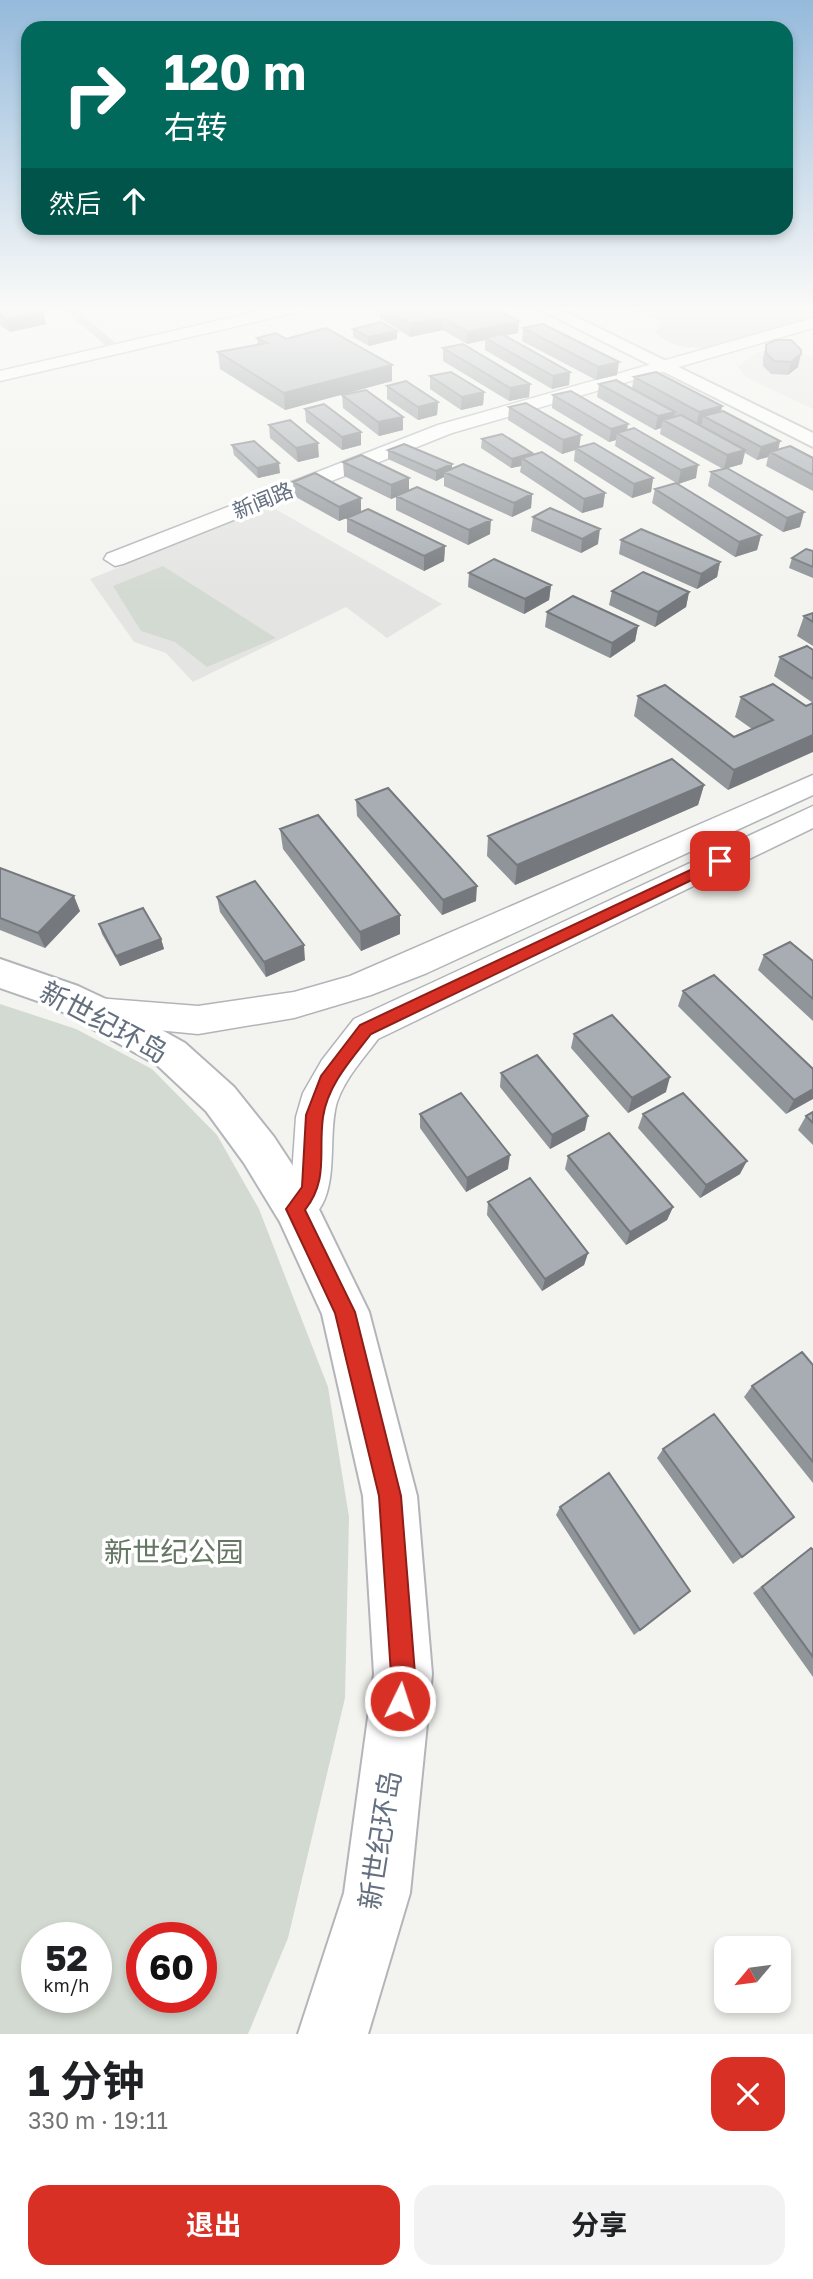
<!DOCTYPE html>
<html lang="zh">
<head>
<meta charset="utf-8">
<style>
  body { margin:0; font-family:"Golos Text","Noto Sans SC",sans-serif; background:#f2f2f2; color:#202124; height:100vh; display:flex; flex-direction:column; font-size:26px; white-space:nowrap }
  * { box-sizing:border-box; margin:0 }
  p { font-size:23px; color:#757577 }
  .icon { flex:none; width:38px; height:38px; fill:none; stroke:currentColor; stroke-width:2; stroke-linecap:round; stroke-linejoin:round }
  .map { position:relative; height:2034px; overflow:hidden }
  .drawer { display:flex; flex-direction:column; background:#fff; flex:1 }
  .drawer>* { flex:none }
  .guide { position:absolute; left:21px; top:21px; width:772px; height:214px; border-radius:21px; box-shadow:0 4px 10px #0003; background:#00695c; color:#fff; overflow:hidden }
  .needle { width:46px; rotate:241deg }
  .buttons { position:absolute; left:714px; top:1936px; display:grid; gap:14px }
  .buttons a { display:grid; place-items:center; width:77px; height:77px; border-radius:14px; background:#fff; box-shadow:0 4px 10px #0003; font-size:35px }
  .speed { position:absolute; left:21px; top:1922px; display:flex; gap:14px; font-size:35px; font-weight:700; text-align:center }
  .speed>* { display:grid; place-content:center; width:91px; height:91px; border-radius:50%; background:#fff; box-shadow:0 4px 10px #0003; line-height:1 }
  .speed small { font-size:18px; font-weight:400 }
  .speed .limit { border:10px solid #d22; background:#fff; color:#111 }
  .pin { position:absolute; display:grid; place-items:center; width:60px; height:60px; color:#fff; margin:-30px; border-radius:14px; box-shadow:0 4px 10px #0006 }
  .me { position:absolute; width:77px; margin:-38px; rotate:4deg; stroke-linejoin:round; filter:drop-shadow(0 0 5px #0008) }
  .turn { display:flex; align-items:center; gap:24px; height:147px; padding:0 28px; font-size:32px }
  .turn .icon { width:91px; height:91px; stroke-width:2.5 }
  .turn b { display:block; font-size:49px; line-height:60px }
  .then { display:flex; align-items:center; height:66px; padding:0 28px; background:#0003; gap:14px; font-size:26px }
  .round { display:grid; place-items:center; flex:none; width:74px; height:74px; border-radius:21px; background:#f2f2f2 }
  .summary { display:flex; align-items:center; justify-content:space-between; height:119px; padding:0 28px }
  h1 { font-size:42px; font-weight:700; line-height:52px }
  .primary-button { display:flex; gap:14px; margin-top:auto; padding:14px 28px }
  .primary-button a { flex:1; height:80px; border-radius:21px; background:#d93025; color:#fff; font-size:28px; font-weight:700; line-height:80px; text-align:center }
  .primary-button a+a { background:#f2f2f2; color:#202124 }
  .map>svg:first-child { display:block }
</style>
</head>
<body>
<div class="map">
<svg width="813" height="2034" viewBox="0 0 813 2034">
  <rect width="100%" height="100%" fill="#f3f3ef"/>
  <!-- built -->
  <path fill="#e4e5e3" d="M782,345l31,12v52l-66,-31 -9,-11 16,-13z
    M270,506l172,98 -55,34 -41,-31 -153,75 -27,-29 -32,-11 -44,-63z"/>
  <!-- green -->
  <path fill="#d3dad1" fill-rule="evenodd" d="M625,307h188v12c-41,12 -124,50 -158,13l8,-10z
    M163,566l113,72 -69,29 -32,-25 -34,-11 -28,-45z
    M0,1004l76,25 76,40 65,66 42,74 69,178 21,130 -4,181 -57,240 -40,96h-248zM96,1937v60h-59v-60zM142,1937h59v60h-59z"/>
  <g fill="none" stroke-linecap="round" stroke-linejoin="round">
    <!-- secondary casing -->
    <g stroke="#b1b5b9" stroke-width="3">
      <path id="secondary" d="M277,307h29l-8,5 -298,69v-10z
        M813,318v10l-361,105 -329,131 -8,2 -11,-7 3,-5 331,-129z
        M813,775v20l-386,178 -56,22 -77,23 -96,16 -102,-10 -12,-3 -5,-10 5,-10 12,-3 102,8 96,-14 56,-16z
        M813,806v22l-435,211c-14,19 -33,39 -41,63 -12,39 9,107 -41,125l-14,-5 -6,-13 16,-34 4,-58 7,-24 19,-33 32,-41z"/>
    </g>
    <!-- primary casing -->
    <g stroke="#b2b5b9" stroke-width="4">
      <path id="primary" d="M0,959l78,27 32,15 75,42 49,44 40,50 38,58 57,117 48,184 15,178 -22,219 -42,141h-70l46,-141 30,-219 -11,-178 -41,-182 -42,-92 -36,-59 -38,-52 -49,-46 -105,-59 -52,-18z"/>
    </g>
    <!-- highway casing -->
    <g stroke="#b3b6b9" stroke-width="4">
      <path id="highway" d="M535,307h21l257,126v14z"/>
    </g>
    <!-- street -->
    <path fill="#c1c3c7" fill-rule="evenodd" d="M61,307h12l47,40v4h-8z"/>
    <!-- secondary -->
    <use href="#secondary" fill="#fff" fill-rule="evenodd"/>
    <!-- primary -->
    <use href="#primary" fill="#fff" fill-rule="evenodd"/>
    <!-- highway -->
    <use href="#highway" fill="#fff" fill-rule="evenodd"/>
  </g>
  <!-- wall -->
  <path fill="#90959a" d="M0,307l46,17 -36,8 -10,-7z
    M380,307h112l27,14 -1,12 -13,3 65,36 -1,13 -17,4 -67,-39v-10l-18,4 -24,-14 -33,7 -30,-19z
    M523,328l94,47 -21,5 -74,-39z
    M353,329l44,2v8l-28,7 -16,-9z
    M257,338l135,43 -107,29 -65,-41 -2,-17 40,-7z
    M766,345l32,22 -10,8 -17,-1 -8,-8v-8z
    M443,348l87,36 -1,13 -20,4 -66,-40z
    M430,376l54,16 -1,13 -22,5 -31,-21z
    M634,377l88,29 -1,6 59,29 -2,8 35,9v33l-47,-25 2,-9 -11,3 -12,-7 -3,11 -14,4 72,59 -17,5 -75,-46 3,-14 12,-3 -63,-35 1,-6 -6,2 -58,-33 2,-13 33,4z
    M387,386l51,16 -1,13 -19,5 -31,-21z
    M342,395l61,35 -24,6 -36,-28z
    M553,395l74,35 69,48 -18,6 -63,-38 1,-6 -7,2 -57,-34z
    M509,407l70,40 74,31 -2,14 -19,6 -58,-37 1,-11 -13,4 -54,-34z
    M305,409l56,23v13l-19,5 -36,-28z
    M269,425l50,32 -21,5 -28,-24z
    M482,439l50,16 73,38 -2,14 -21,6 -62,-41 1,-6 -10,2 -30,-20z
    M232,445l48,28 -22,5 -24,-23z
    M388,450l144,44 -1,14 -19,9 -68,-31v-9l-8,4 -48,-22z
    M343,462l66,28 81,44 -22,11 -72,-35v-13l-5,2 -47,-23z
    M293,482l68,16v14l84,34 -1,15 -20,10 -77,-39v-14l-8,3 -45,-25z
    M655,489l106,46 -4,15 -22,7 -83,-54z
    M533,517l65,27 -17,9 -50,-22z
    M621,540l99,22 -3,15 -20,12 -78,-35z
    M813,551v27l-24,-10 3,-10z
    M469,573l82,12 -2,15 -25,14 -56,-27z
    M612,591l77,1 -3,15 -31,20 -46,-22z
    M547,612l91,14 -3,15 -25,17 -65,-31z
    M813,613v33l-16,-10 7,-20z
    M813,650v53l-39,-27 6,-19z
    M638,696l96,41 18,-8 -17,-12 6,-20 65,9 -78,84 -94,-74z
    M704,785l-6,20 -183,80 -28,-29 1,-20z
    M356,800l120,101 -34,14 -85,-99z
    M280,829l120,105 -39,17 -78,-102z
    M0,868l80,43 -35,37 -45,-18z
    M217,897l88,63 -39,17 -46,-65z
    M99,924l62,15 3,10 -44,17 -18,-32z
    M764,955l49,6v60l-55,-51z
    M683,991l130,78 -27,45 -108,-108z
    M574,1034l92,58 -38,21 -57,-65z
    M501,1073l84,57 -35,19 -50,-62z
    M813,1112v33l-15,-15 8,-14z
    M420,1114l88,55 -42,23 -46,-64z
    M643,1114l97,60 -40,24 -62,-70z
    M568,1156l105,51 -6,13 -41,25 -61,-76z
    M488,1202l100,51 -4,12 -42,26 -55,-76z
    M813,1365v118l-69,-86 8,-11z
    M663,1449l121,76 -51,39 -76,-106z
    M560,1507l130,84 -56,44 -78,-120z
    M813,1550v127l-60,-84 48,-38z"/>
  <!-- shaded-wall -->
  <path fill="#75797d" d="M43,312l3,12 -36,8 -4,-12z
    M443,318v12l-33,7v-13z
    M519,321l-1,12 -30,6 -3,-1v2l-18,4 1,-12z
    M397,331v8l-28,7 -1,-9z
    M801,354l-3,13 -10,8 3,-13z
    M619,362l-2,13 -21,5 2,-13z
    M392,365v16l-107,29 -1,-17z
    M570,372l-1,13 -17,4 1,-13z
    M530,384l-1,13 -20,4 1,-13z
    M484,392l-1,13 -22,5 1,-13z
    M438,402l-1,13 -19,5v-13z
    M722,406l-3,13 -16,-3 -1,8 -5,1 2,-13z
    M675,412l-2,13 -10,-5 -2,8 -6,2 3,-14z
    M403,417v13l-24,6 -1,-14z
    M628,424l-2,13 -9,-4 -1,7 -7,2 2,-13z
    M361,432v13l-19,5v-13z
    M581,435l-2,14 -3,-1 -1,2 -13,4 1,-14z
    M780,441l-3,14 -7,-3 -2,5 -11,3 4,-13z
    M318,443l1,14 -21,5 -2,-14z
    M745,450l-3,14 -18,5 3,-14z
    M532,453v10l-10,-5 -1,8 -10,2 1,-9z
    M279,463l1,10 -22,5 -1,-10z
    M452,464v10l-8,-2v5l-8,4v-10z
    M698,465l-2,13 -18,6 3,-14z
    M409,478v14l-18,7v-14z
    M653,478l-2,14 -19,6 2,-14z
    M605,493l-2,14 -21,6 2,-14z
    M532,494l-1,14 -19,9 2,-14z
    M361,498v14l-22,9v-14z
    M804,512l-4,15 -17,5 4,-14z
    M491,520l-1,14 -22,11 1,-15z
    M600,529l-2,15 -17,9 1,-14z
    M761,535l-4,15 -22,7 4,-15z
    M445,546l-1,15 -20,10v-15z
    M720,562l-3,15 -20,12 4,-15z
    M551,585l-2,15 -25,14 1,-15z
    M689,592l-3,15 -31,20 3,-15z
    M638,626l-3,15 -25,17 2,-15z
    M813,735v17l-85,38 6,-20z
    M704,785l-6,20 -183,80 2,-20z
    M477,886l-1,15 -34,14 1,-15z
    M74,896l6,15 -35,37 -7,-15z
    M400,915v19l-39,17 -1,-19z
    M161,939l3,10 -44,17 -4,-10z
    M304,945l1,15 -39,17 -2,-15z
    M670,1077l-4,15 -38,21 4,-15z
    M813,1089v10l-27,15 8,-14z
    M588,1116l-3,14 -35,19 2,-14z
    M510,1155l-2,14 -42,23 1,-14z
    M747,1161l-7,13 -40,24 6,-13z
    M673,1207l-6,13 -41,25 4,-13z
    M588,1253l-4,12 -42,26 3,-12z"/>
  <!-- building -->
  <path fill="#a7adb3" stroke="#75797d" stroke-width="2" d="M0,307h36l7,5 -37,8 -6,-5z
    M381,307h111l27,14 -51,11 -25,-14 -33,6z
    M381,322l16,9 -29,6 -15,-8z
    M543,324l76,38 -21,5 -75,-39z
    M326,328l66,37 -108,28 -66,-41 49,-9 -10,-5 19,-5 10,6z
    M502,334l68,38 -17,4 -68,-38z
    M775,340h16l10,10v4l-10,8 -17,-1 -8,-8v-8z
    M463,344l67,40 -20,4 -67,-40z
    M451,372l33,20 -22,5 -32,-21z
    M656,372l66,34 -23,6 -65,-35z
    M616,380l59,32 -17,4 -59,-32z
    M406,381l32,21 -20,5 -31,-21z
    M366,390l37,27 -25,5 -36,-27z
    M571,391l57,33 -17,5 -58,-34z
    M526,403l55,32 -18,5 -54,-33z
    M324,404l37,28 -19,5 -37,-28z
    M723,411l57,30 -19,6 -58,-31z
    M681,415l64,35 -18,5 -64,-35z
    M290,420l28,23 -22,5 -27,-23z
    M634,428l64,37 -17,5 -64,-37z
    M502,434l30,19 -20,6 -30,-20z
    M254,441l25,22 -22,5 -25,-23z
    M594,443l59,35 -19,6 -58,-36z
    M404,444l48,20 -16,7 -48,-21z
    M790,446l23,12v17l-43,-23z
    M542,452l63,41 -21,6 -62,-41z
    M361,455l48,23 -18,7 -48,-23z
    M463,464l69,30 -18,9 -70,-31z
    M727,468l77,44 -17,6 -76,-46z
    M315,473l46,25 -22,9 -46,-25z
    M676,483l85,52 -22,7 -84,-53z
    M417,487l74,33 -22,10 -73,-34z
    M550,508l50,21 -18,10 -49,-22z
    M368,509l77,37 -21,10 -77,-38z
    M641,529l79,33 -19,12 -80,-34z
    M806,549l7,2v16l-21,-9z
    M494,559l57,26 -26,14 -56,-26z
    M643,572l46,20 -31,20 -46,-21z
    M573,596l65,30 -26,17 -65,-31z
    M813,613v9l-9,-6z
    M807,646l6,4v29l-33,-22z
    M773,684l33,22 7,-3v32l-79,35 -96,-74 27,-11 69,52 39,-17 -32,-23z
    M672,759l32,26 -187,80 -29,-29z
    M388,788l89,98 -34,14 -87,-100z
    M318,815l82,100 -40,17 -80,-103z
    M0,868l74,28 -36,37 -38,-15z
    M255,881l49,64 -40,17 -47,-65z
    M143,908l18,31 -45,17 -17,-32z
    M790,942l23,19v38l-49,-44z
    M714,975l99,94v20l-19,11 -111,-109z
    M612,1015l58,62 -38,21 -58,-64z
    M537,1055l51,61 -36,19 -51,-62z
    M461,1093l49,62 -43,23 -47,-64z
    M683,1093l64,68 -41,24 -63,-71z
    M813,1112v11l-7,-7z
    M609,1133l64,74 -43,25 -62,-76z
    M530,1178l58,75 -43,26 -57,-77z
    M802,1352l11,13v97l-61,-76z
    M714,1414l80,103 -52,40 -79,-108z
    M609,1473l81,118 -50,39 -80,-123z
    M811,1548l2,2v107l-51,-70z"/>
  <!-- sky -->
  <linearGradient id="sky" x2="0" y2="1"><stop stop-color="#95badb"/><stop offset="0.52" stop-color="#fafaf8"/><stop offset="1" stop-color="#fafaf8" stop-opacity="0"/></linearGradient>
  <rect width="813" height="592" fill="url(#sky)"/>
  <!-- route -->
  <path fill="#d93025" stroke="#8d1f18" stroke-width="2" d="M720,856l5,1v7l-354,170c-19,25 -43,50 -48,83 -5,36 6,62 -18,93l50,102 46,184 14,178 -6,36 -9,3 -8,-3 -4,-9 3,-27 -12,-178 -44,-183 -49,-104 16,-22 4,-72 15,-39 39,-51z"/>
  <g text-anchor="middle" stroke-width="7" stroke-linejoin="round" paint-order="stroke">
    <!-- far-street labels -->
    <g font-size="21" fill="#64707f" stroke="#fff">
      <text transform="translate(263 501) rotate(-22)" y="7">新闻路</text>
    </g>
    <!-- near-street labels -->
    <g font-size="28" fill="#64707f" stroke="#fff">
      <text transform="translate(104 1022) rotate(28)" y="10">新世纪环岛</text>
      <text transform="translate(380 1840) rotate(-81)" y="10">新世纪环岛</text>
    </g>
    <!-- near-park labels -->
    <g font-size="28" fill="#657662" stroke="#fff">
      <text x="174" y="1562">新世纪公园</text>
    </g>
  </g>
</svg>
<div class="buttons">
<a><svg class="needle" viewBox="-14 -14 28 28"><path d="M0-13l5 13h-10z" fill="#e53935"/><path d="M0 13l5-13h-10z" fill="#757577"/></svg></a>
</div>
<div class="speed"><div>52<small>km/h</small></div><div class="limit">60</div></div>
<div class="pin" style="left:720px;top:861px;background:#d93025"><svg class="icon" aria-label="arrive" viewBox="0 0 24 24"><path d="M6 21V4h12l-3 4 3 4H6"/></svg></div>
<svg class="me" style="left:400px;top:1701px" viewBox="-20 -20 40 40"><circle r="17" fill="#d93025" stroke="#fff" stroke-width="3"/><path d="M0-11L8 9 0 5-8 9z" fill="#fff"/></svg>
<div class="guide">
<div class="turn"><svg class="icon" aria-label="right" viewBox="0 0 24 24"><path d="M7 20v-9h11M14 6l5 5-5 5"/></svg><div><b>120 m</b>右转</div></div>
<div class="then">然后<svg class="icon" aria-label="ahead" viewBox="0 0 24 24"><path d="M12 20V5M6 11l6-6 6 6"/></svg></div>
</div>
</div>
<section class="drawer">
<div class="summary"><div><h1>1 分钟</h1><p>330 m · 19:11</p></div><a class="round" style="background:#d93025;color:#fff"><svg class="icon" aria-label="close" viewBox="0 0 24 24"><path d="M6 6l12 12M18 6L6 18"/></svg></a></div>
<div class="primary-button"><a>退出</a><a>分享</a></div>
</section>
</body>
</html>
